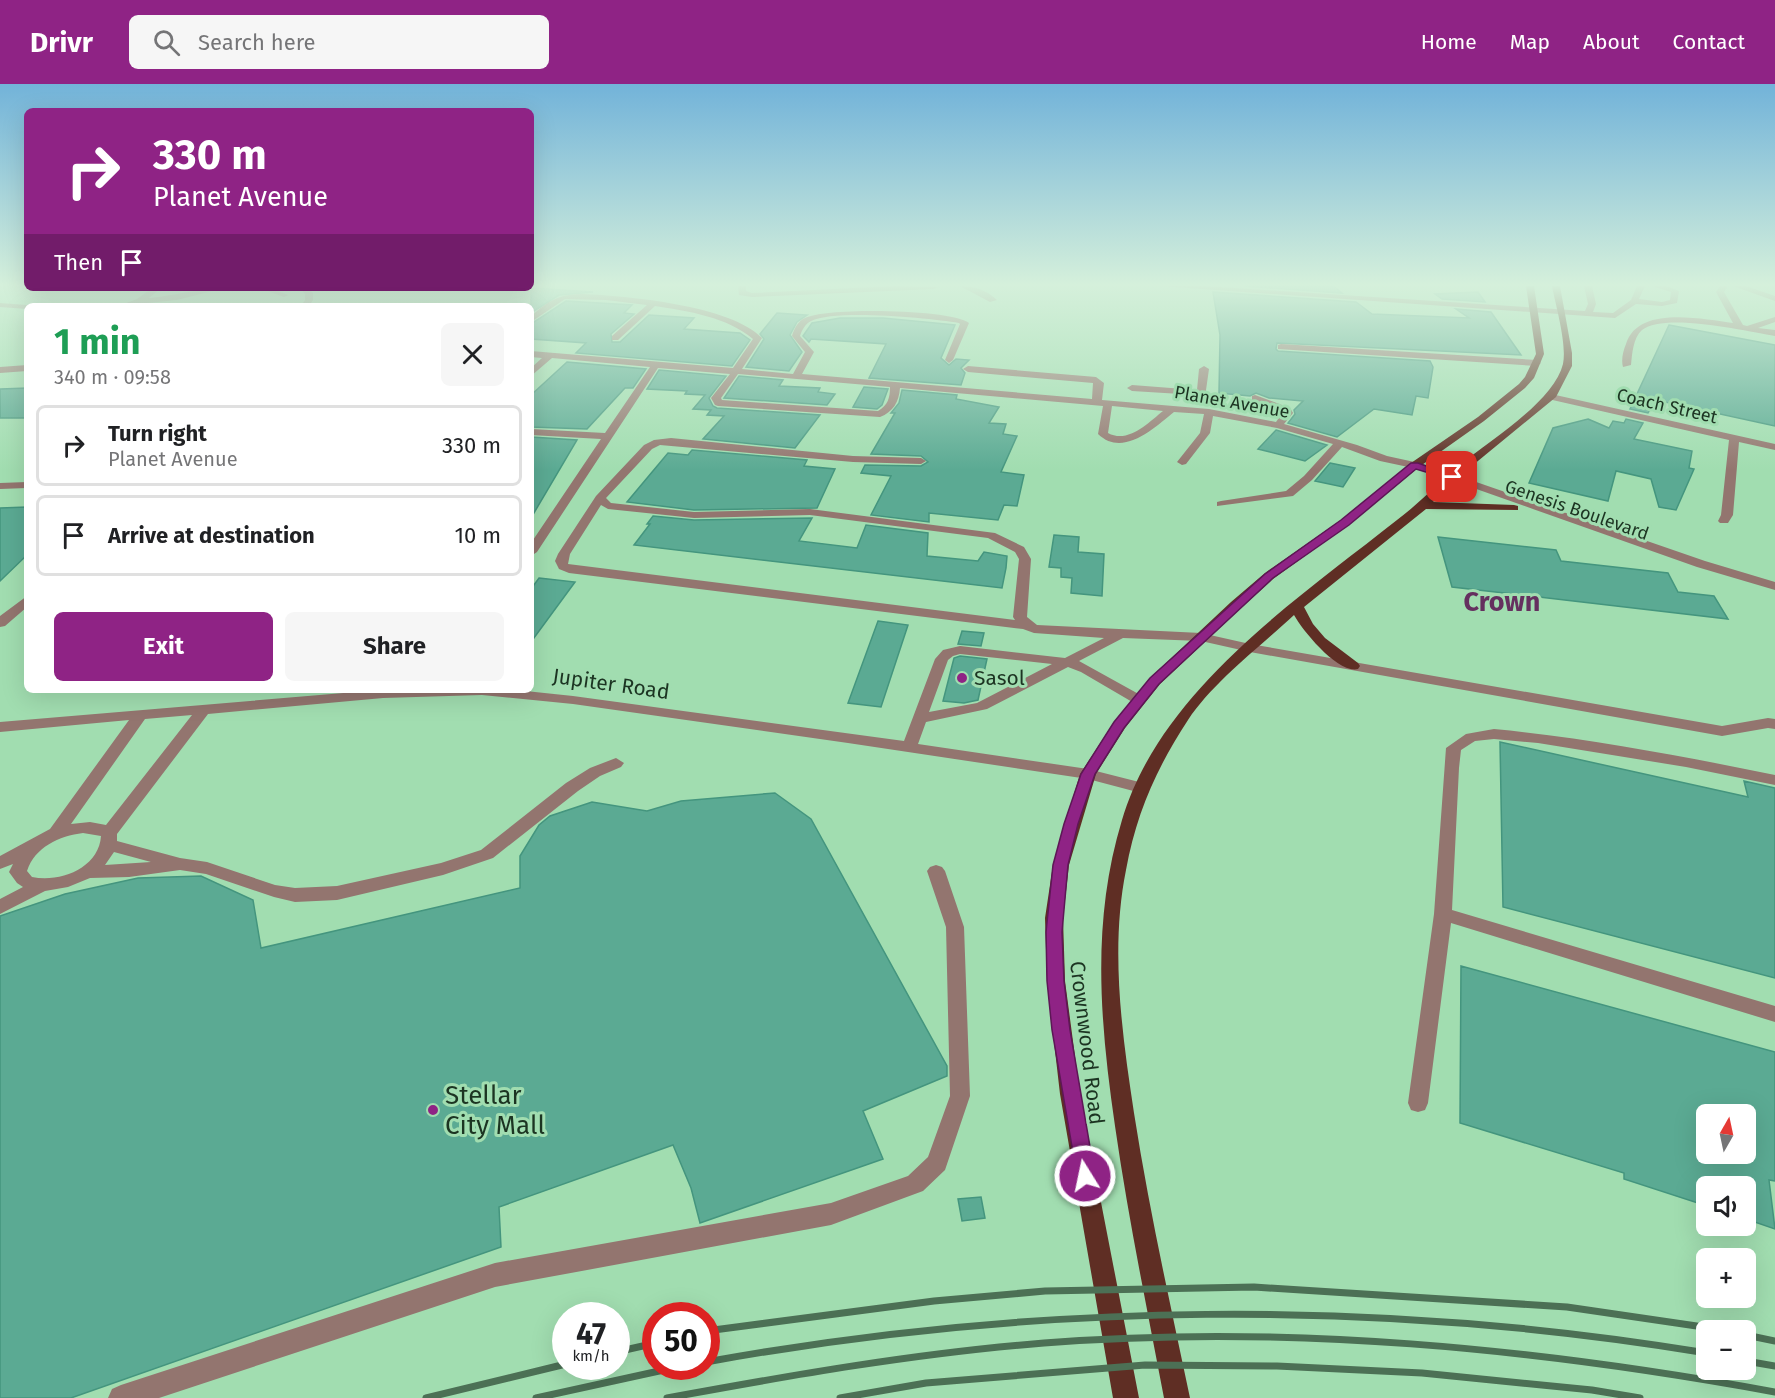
<!DOCTYPE html>
<html lang="en">
<head>
<meta charset="utf-8">
<style>
  body { margin:0; font-family:"Fira Sans",sans-serif; background:#f6f6f6; color:#202124; height:100vh; display:flex; flex-direction:column; font-size:22px; white-space:nowrap }
  * { box-sizing:border-box; margin:0 }
  p { font-size:20px; color:#757577 }
  .icon { flex:none; width:33px; height:33px; fill:none; stroke:currentColor; stroke-width:2; stroke-linecap:round; stroke-linejoin:round }
  .map { position:relative; flex:1; overflow:hidden }
  .drawer { position:absolute; left:24px; top:219px; width:510px; height:390px; display:flex; flex-direction:column; background:#fff; border-radius:9px; box-shadow:0 6px 24px #0002 }
  .drawer>* { flex:none }
  .guide { position:absolute; left:24px; top:24px; width:510px; height:183px; border-radius:9px; box-shadow:0 6px 24px #0002; background:#8f2385; color:#fff; overflow:hidden }
  .needle { width:39px; rotate:9deg }
  .buttons { position:absolute; left:1696px; top:1020px; display:grid; gap:12px }
  .buttons a { display:grid; place-items:center; width:60px; height:60px; border-radius:9px; background:#fff; box-shadow:0 6px 24px #0002; font-size:30px }
  .speed { position:absolute; left:552px; top:1218px; display:flex; gap:12px; font-size:30px; font-weight:700; text-align:center }
  .speed>* { display:grid; place-content:center; width:78px; height:78px; border-radius:50%; background:#fff; box-shadow:0 6px 24px #0002; line-height:1 }
  .speed small { font-size:15px; font-weight:400 }
  .speed .limit { border:9px solid #d22; background:#fff; color:#111 }
  .pin { position:absolute; display:grid; place-items:center; width:51px; height:51px; color:#fff; margin:-26px; border-radius:12px; box-shadow:0 3px 9px #0006 }
  .me { position:absolute; width:66px; margin:-33px; rotate:350deg; stroke-linejoin:round; filter:drop-shadow(0 0 4px #0008) }
  .turn { display:flex; align-items:center; gap:21px; height:126px; padding:0 30px; font-size:27px }
  .turn .icon { width:78px; height:78px; stroke-width:2.5 }
  .turn b { display:block; font-size:42px; line-height:51px }
  .then { display:flex; align-items:center; height:57px; padding:0 30px; background:#0003; gap:12px; font-size:22px }
  .round { display:grid; place-items:center; flex:none; width:63px; height:63px; border-radius:9px; background:#f6f6f6 }
  .headline { display:flex; align-items:center; justify-content:space-between; height:102px; padding:0 30px }
  h1 { font-size:36px; font-weight:700; line-height:45px; color:#1e9e55 }
  .primary-button { display:flex; gap:12px; margin-top:auto; padding:12px 30px }
  .primary-button a { flex:1; height:69px; border-radius:9px; background:#8f2385; color:#fff; font-size:24px; font-weight:700; line-height:69px; text-align:center }
  .primary-button a+a { background:#f6f6f6; color:#202124 }
  ul { padding:0; list-style:none }
  li { display:flex; align-items:center; gap:18px; height:81px; margin:0 12px 9px; padding:0 18px; border:3px solid #e0e0e0; border-radius:9px }
  li div { flex:1 }
  li b { display:block; font-size:22px }
  li em { font-style:normal }
  header { display:flex; align-items:center; gap:36px; box-sizing:border-box; height:84px; padding:0 30px; background:#8f2385; color:#fff }
  header strong { font-size:28px }
  nav { display:flex; gap:33px; margin-inline-start:auto; font-size:21px }
  .search { width:420px; height:54px; background:#f6f6f6; display:flex; align-items:center; gap:15px; box-sizing:border-box; padding:0 21px; border-radius:9px; color:#757577; font-size:22px }
  .map>svg:first-child { display:block }
</style>
</head>
<body>
<header>
<strong>Drivr</strong>
<div class="search"><svg class="icon" aria-label="search" viewBox="0 0 24 24"><circle cx="10" cy="10" r="6"/><path d="M15 15l6 6"/></svg>Search here</div>
<nav><a>Home</a><a>Map</a><a>About</a><a>Contact</a></nav>
</header>
<div class="map">
<svg width="1775" height="1314" viewBox="0 0 1775 1314">
  <rect width="100%" height="100%" fill="#a1ddb0"/>
  <!-- building -->
  <path fill="#5baa93" stroke="#44957e" stroke-width="1.5" fill-rule="evenodd" d="M1245,202h88l9,7z
    M531,204l62,4 -34,3 -28,18z
    M1213,208l143,10 16,12 97,4 -13,-9 35,3 30,43 -244,-12 -1,6 2,2 152,10 3,6 -5,31 -12,-2 -4,19 -38,-6 -37,28 -49,-14 7,-9 -1,-4 9,-9 -34,-3 -13,-5 -6,3 -31,-3 1,-58z
    M1478,208l7,10 -43,-3 -7,-5z
    M566,217l66,4 -8,8 10,1 -23,20 1,8h8l29,-27 45,3 -10,11 56,4 10,7 -18,26 -156,-13 10,-10 -55,-4v-15z
    M777,229l30,2 -10,7 -7,13 12,17 -13,19 -43,-4 18,-28 -4,-5z
    M840,234h43l72,7 -14,33 8,7 7,-6 13,1 -8,8 4,5 -4,12 -92,-7 17,-34 -75,-5 -2,3 -6,-6 9,-13z
    M1669,241l106,20v81l-119,-26 -8,13 -18,-4z
    M567,278l79,7 -13,19h-8l-38,41 -56,-2v-32z
    M659,286l67,6 -17,22 4,8 4,2 103,7 -25,33 -92,-9 21,-23 -17,-1 4,-5 -18,-1 12,-14 -20,-1 2,-3 -40,-2z
    M739,292l44,4 -4,6 41,2 -2,4 17,2 -8,11 -103,-7z
    M864,303l24,2 -6,16 -5,4 -24,-2z
    M27,304v30h-27v-29z
    M902,306l55,5 -1,4 43,8 -10,16 17,1 -3,10 14,2 -16,36 23,3 -7,31 -13,-1 -6,15 -69,-7v9l-58,-7 20,-39 -30,-3 4,-8 56,1 7,-4 -7,-6 -50,-2 24,-41h-4l8,-10z
    M1588,335l21,9 4,-7 11,2 2,-4 17,4 -9,16 58,12 -3,17 5,1 -18,41 -17,-3 -8,-28 -35,-8 -8,30 -79,-18 24,-55z
    M1276,346l51,15 -22,16 -47,-12z
    M531,353l46,3 -46,78z
    M692,366l115,10 -3,6 31,3 -18,39 -123,2 -67,-8 41,-49 20,2z
    M1330,379l25,5 -12,19 -28,-6z
    M27,423v48l-27,26v-73z
    M653,432l41,4 118,-2 -13,23 58,7 9,-23 62,8 -1,23 51,5 6,-9 23,4 -1,12 -4,20 -368,-43 16,-21h-3z
    M1054,451l25,2 -1,15 26,2 -2,42 -31,-3 1,-15 -11,-1v-9l-12,-1z
    M1438,453l118,13 5,11 107,12 10,19 36,4 14,23 -276,-32z
    M539,494l36,4 -44,60v-53z
    M878,537l30,4 -27,82 -33,-4z
    M962,547l22,2 -3,13 -23,-2z
    M960,572l27,3 -9,41 -14,3 -21,-2 11,-43z
    M1500,658l248,55 -4,-16 31,7v190l-272,-71z
    M775,709l36,26 136,247v10l-84,35 20,48 -183,64 -9,-35 -18,-43 -174,62 2,40 -430,151h-71v-482l65,-22 73,-16 63,-2 52,24 8,48 259,-60v-32l19,-31 11,-9 42,-14 55,9 34,-10z
    M1461,882l314,86v129l-6,-1 6,49 -29,-10v-33h-39v20l-83,-27v-6l-164,-50zM1707,1030h39v40h-39z
    M981,1113l4,21 -23,3 -4,-22z"/>
  <g fill="none" stroke-linecap="round" stroke-linejoin="round">
    <!-- minor -->
    <path fill="#93756f" fill-rule="evenodd" d="M738,202h8v5l6,2 143,-7 43,1 -4,2 -182,8 -13,-2z
      M960,202c15,0 26,4 37,14l-7,2z
      M1160,202h45l380,25 3,-7 -4,-18h8l4,18 -3,8 20,1 18,-13 6,-14h8l-6,13 23,3 8,-2 1,-8 -19,-6h14l13,5 -2,12 -15,3 -26,-2 -21,14z
      M1720,202h8l-4,6 19,33 4,1 28,-9v5l-17,6 17,2v6c-28,-5 -111,-24 -133,-6 -9,8 -10,24 -11,35l-8,2c-2,-7 0,-16 3,-23 12,-39 76,-25 107,-21l-17,-31z
      M1733,202h13l29,10v5z
      M152,204h9l-12,10c25,-2 50,-10 75,-10l-47,12 -59,6 19,-7z
      M259,204h12l17,7 -4,2z
      M300,204h8l5,5v7l-4,6h-8l4,-6v-6z
      M582,210c45,2 148,11 180,44l-20,31 51,5 12,-22 -13,-16c2,-7 6,-15 13,-18 21,-11 147,-9 164,5l-16,37 -4,3 -4,-3 15,-36 -1,-1c-29,-5 -124,-14 -148,-2 -6,3 -9,9 -11,15l14,16 -12,22 290,25 1,-16 -125,-11 -5,-3 5,-3 128,11 8,6 -2,17 107,9 67,13 7,-10 -31,-12v-4l3,-1 35,13 3,5 -9,11 73,21 30,11 32,7 37,12 249,86 70,21v8l-78,-23 -249,-88 -35,-11 -33,-7 -38,-14 -30,33 -19,16 -76,10v-4l4,-1 65,-10 18,-15 29,-32 -56,-16 -64,-12 -3,17 -24,31 -4,1 -5,-3 23,-29 4,-19 -30,-2c-20,16 -51,46 -76,22l5,-28 -203,-18c-1,14 -7,24 -20,29l-162,-11 -3,-1 -4,-7 19,-24 -72,-6 -121,184 -6,4v-13l70,-104 -70,-4v-6l74,4 45,-66 -98,-9 -21,18v-8l11,-10 -11,-1v-6l202,17 20,-29c-26,-22 -65,-28 -98,-33l-37,34h-6v-4l35,-31 -41,-5 -41,-1 -34,23v-6c19,-16 26,-21 51,-22zM738,290l152,13c0,11 -2,18 -12,24l-156,-11 -1,-2zM1112,322l51,5c-15,12 -35,33 -55,22z
      M0,219l27,2 3,1h-3v3l-27,-2z
      M1281,260l256,16 4,3 -4,3 -259,-17v-4z
      M27,281v6l-27,2v-6z
      M1204,282l5,3 -5,35h-6l-1,-9 -65,-4 -5,-3 5,-3 65,5 2,-21z
      M1551,310l224,50v6l-36,-8 -6,73 -5,8h-8l-2,-2 3,-6 8,-75 -181,-41 -2,-2z
      M671,354l182,18 68,2 5,3 -5,3 -68,-2 -193,-17 -8,4 -46,49 5,5 83,9 116,-3 185,24 29,14 7,12 -4,58 10,8 164,8 49,11 472,82 46,-8 7,1v10l-7,-1 -46,8 -472,-84 -49,-11 -78,-3 -44,23 65,36 2,3 -2,3h-10l-53,-31 -13,-5 -81,42 -61,13 -8,22 170,25 59,15 2,4 -2,4 -6,1 -53,-14 -240,-36 -275,-39 -91,-9 -99,3 -175,16 -91,120v7l63,17 27,4 68,23 20,3 42,-2 104,-23 40,-13 85,-67 24,-15 26,-10 8,5 -3,4 -21,9 -22,15 -85,67 -50,17 -106,25 -42,2 -21,-5 -68,-23 -26,-4 -51,7 -39,1 -22,9 -23,4 -45,23v-15l23,-12 -6,-4 -8,-11 4,-8 -13,5v-13l50,-27 79,-109 -129,12v-10l379,-32h137l57,6 331,45 31,-82 8,-9 17,-4 105,12 39,-20 -70,-5 -11,-4 -454,-56 -10,-4 -4,-8 3,-7 38,-58 48,-51 10,-5zM601,421l7,4 86,9 116,-3 178,23 27,14 4,7 -6,58 2,3 -447,-56 2,-10zM960,570l92,10 -75,39 -48,9 19,-52 5,-4zM192,631l-86,110 -16,-3 -19,2 74,-105zM83,749l18,3c-2,32 -41,47 -69,41l-5,-6c8,-24 32,-35 56,-38zM114,768l37,10 -46,3z
      M27,398v6l-27,1v-6z
      M27,512v11l-22,19 -5,1v-11z
      M1494,645c94,9 188,27 281,46v10l-89,-18 -148,-24 -44,-4 -19,2 -14,9 -2,18 -7,142 323,96v16l-324,-99 -23,180 -3,7 -7,2 -7,-2 -3,-7 26,-189 12,-166 20,-14z
      M936,781l6,2 3,4 19,56 6,169 -25,74 -22,21 -92,34 -336,62 -336,111h-51l4,-9 9,-4 374,-122 336,-60 77,-27 20,-19 22,-61 -4,-169 -19,-56 3,-4z"/>
    <!-- major -->
    <path fill="#5f2e24" fill-rule="evenodd" d="M1526,202h8l10,68 -10,24 -9,10 -41,33 -65,46 -70,57 -76,55 -32,29 -81,76 -35,44 -29,46 -27,91 -6,53 2,63 15,113 59,304h-26l-53,-304 -13,-113 -2,-63 8,-53 27,-91 34,-52 36,-44 81,-76 34,-29 76,-53 70,-57 67,-46 41,-33 6,-7 11,-23z
      M1552,202h8l12,67v13l-16,31 -100,82 -23,23 81,3 4,1v4l-92,-1 -122,98 9,17 12,14 33,25 2,3 -2,3c-20,5 -55,-38 -64,-54 -33,31 -81,67 -106,105 -31,47 -52,94 -62,150 -16,79 -4,164 8,243 15,96 36,190 56,285h-26c-17,-90 -36,-181 -49,-272 -15,-104 -24,-204 7,-306 38,-129 174,-220 275,-300 23,-17 42,-38 64,-56 30,-24 93,-63 102,-100 4,-20 -7,-57 -11,-78z"/>
    <!-- rail -->
    <path stroke="#4c7055" stroke-width="7" d="M706,1247l228,-30 111,-10 209,-4 313,20 157,23
      M1746,1251l29,6
      M616,1268l40,-9
      M1746,1277l29,5
      M706,1278c330,-60 670,-64 1001,-9
      M426,1314l140,-34
      M536,1314l146,-32
      M667,1314c125,-23 250,-45 377,-55 245,-19 490,5 731,49
      M840,1314l86,-15 219,-18 132,1 145,7 170,17 48,8"/>
  </g>
  <!-- sky -->
  <linearGradient id="sky" x2="0" y2="1"><stop stop-color="#72b3d9"/><stop offset="0.52" stop-color="#d5f0db"/><stop offset="1" stop-color="#d5f0db" stop-opacity="0"/></linearGradient>
  <rect width="1775" height="386" fill="url(#sky)"/>
  <!-- route -->
  <path fill="#8f2385" stroke="#5d1756" stroke-width="1.5" d="M1411,379h7l39,14 -5,3 -36,-11 -67,56 -76,53 -114,106 -35,44 -29,46 -17,50 -10,41 -6,67 2,49 6,49 25,146 -3,6 -7,3 -7,-3 -26,-152 -5,-49 -1,-49 7,-67 11,-41 17,-50 33,-52 36,-44 115,-104 76,-54z"/>
  <!-- markers -->
  <g fill="#8f2385" stroke="#a1ddb0" stroke-width="2">
    <circle cx="962" cy="594" r="6"/>
    <circle cx="433" cy="1026" r="6"/>
  </g>
  <g text-anchor="middle" stroke-width="6" stroke-linejoin="round" paint-order="stroke">
    <!-- far-street labels -->
    <g font-size="18" fill="#1c3422" stroke="#a1ddb0">
      <text transform="translate(1232 318) rotate(10)" y="6">Planet Avenue</text>
      <text transform="translate(1667 322) rotate(13)" y="6">Coach Street</text>
      <text transform="translate(1577 426) rotate(19)" y="6">Genesis Boulevard</text>
    </g>
    <!-- poi labels -->
    <g font-size="21" fill="#1c3422" stroke="#a1ddb0" text-anchor="start">
      <text x="974" y="601">Sasol</text>
    </g>
    <!-- street labels -->
    <g font-size="21" fill="#1c3422" stroke="#a1ddb0">
      <text transform="translate(611 600) rotate(8)" y="7">Jupiter Road</text>
      <text transform="translate(1087 959) rotate(83)" y="7">Crownwood Road</text>
    </g>
    <!-- near-poi labels -->
    <g font-size="26" fill="#1c3422" stroke="#a1ddb0" text-anchor="start">
      <text x="445" y="1020">Stellar<tspan x="445" dy="30">City Mall</tspan></text>
    </g>
    <!-- district labels -->
    <g font-size="27" font-weight="bold" fill="#65305f" stroke="#a1ddb0">
      <text x="1502" y="527">Crown</text>
    </g>
  </g>
</svg>
<div class="buttons">
<a><svg class="needle" viewBox="-14 -14 28 28"><path d="M0-13l5 13h-10z" fill="#e53935"/><path d="M0 13l5-13h-10z" fill="#757577"/></svg></a>
<a><svg class="icon" aria-label="sound" viewBox="0 0 24 24"><path d="M4 9h4l5-4v14l-5-4H4zM17 9q2 3 0 6"/></svg></a>
<a>+</a>
<a>−</a>
</div>
<div class="speed"><div>47<small>km/h</small></div><div class="limit">50</div></div>
<div class="pin" style="left:1452px;top:393px;background:#d93025"><svg class="icon" aria-label="arrive" viewBox="0 0 24 24"><path d="M6 21V4h12l-3 4 3 4H6"/></svg></div>
<svg class="me" style="left:1085px;top:1092px" viewBox="-20 -20 40 40"><circle r="17" fill="#8f2385" stroke="#fff" stroke-width="3"/><path d="M0-11L8 9 0 5-8 9z" fill="#fff"/></svg>
<div class="guide">
<div class="turn"><svg class="icon" aria-label="right" viewBox="0 0 24 24"><path d="M7 20v-9h11M14 6l5 5-5 5"/></svg><div><b>330 m</b>Planet Avenue</div></div>
<div class="then">Then<svg class="icon" aria-label="arrive" viewBox="0 0 24 24"><path d="M6 21V4h12l-3 4 3 4H6"/></svg></div>
</div>
<section class="drawer">
<div class="headline"><div><h1>1 min</h1><p>340 m · 09:58</p></div><a class="round"><svg class="icon" aria-label="close" viewBox="0 0 24 24"><path d="M6 6l12 12M18 6L6 18"/></svg></a></div>
<ul>
<li><svg class="icon" aria-label="right" viewBox="0 0 24 24"><path d="M7 20v-9h11M14 6l5 5-5 5"/></svg><div><b>Turn right</b><p>Planet Avenue</p></div><em>330 m</em></li>
<li><svg class="icon" aria-label="arrive" viewBox="0 0 24 24"><path d="M6 21V4h12l-3 4 3 4H6"/></svg><div><b>Arrive at destination</b></div><em>10 m</em></li>
</ul>
<div class="primary-button"><a>Exit</a><a>Share</a></div>
</section>
</div>
</body>
</html>
